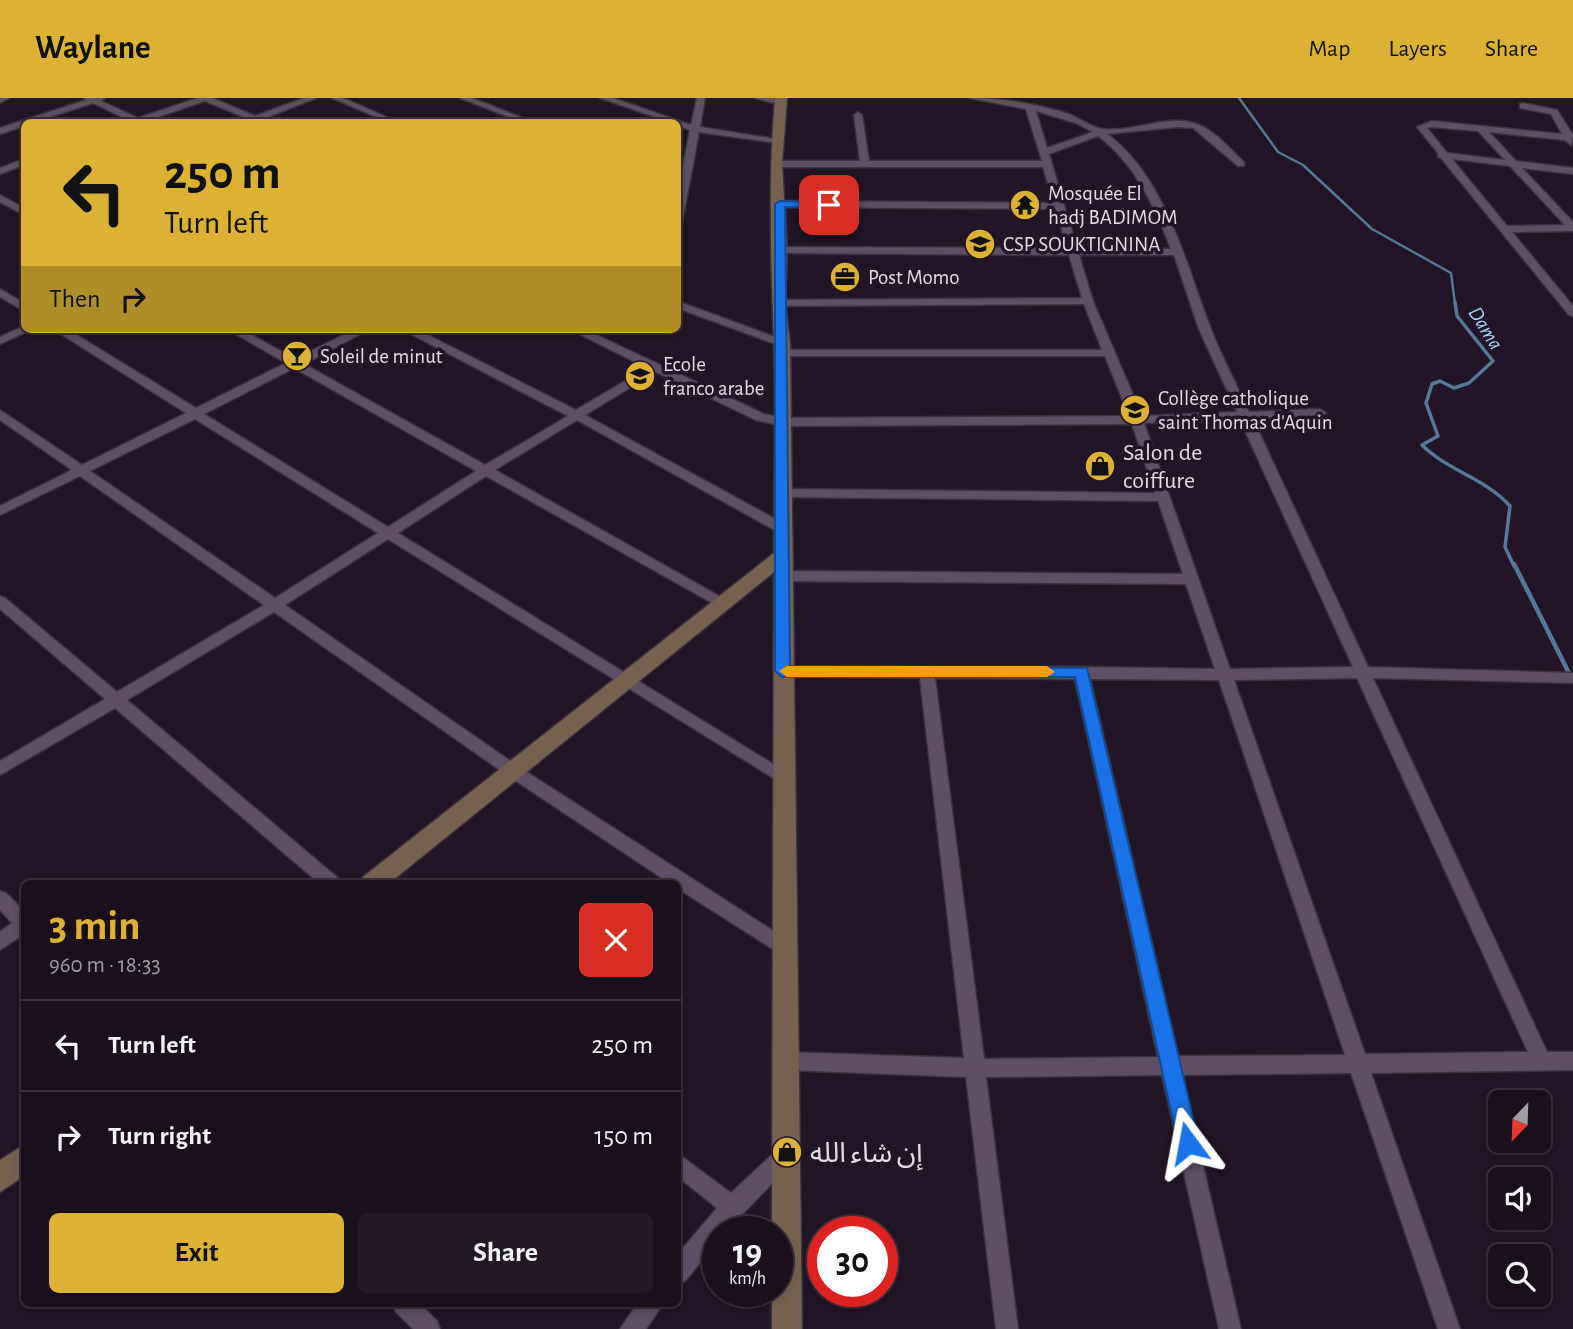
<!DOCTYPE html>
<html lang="en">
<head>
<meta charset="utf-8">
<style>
  body { margin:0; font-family:"Alegreya Sans","Noto Sans Arabic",sans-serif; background:#231925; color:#f1f3f6; height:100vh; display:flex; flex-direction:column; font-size:26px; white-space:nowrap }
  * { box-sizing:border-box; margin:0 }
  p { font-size:23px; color:#9f9da3 }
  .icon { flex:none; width:38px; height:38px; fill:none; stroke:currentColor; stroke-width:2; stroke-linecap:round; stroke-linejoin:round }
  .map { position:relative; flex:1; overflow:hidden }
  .side { position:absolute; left:21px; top:782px; width:660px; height:427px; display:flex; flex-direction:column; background:#1a101c; border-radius:10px; box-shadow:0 4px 10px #0003,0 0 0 2px #38303b }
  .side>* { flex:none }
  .hud { position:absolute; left:21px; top:21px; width:660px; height:214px; border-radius:10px; box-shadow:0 4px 10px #0003,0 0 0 2px #38303b; background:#dbb233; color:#111; overflow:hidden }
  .needle { width:46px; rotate:203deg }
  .tools { position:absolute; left:1488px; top:992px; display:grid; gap:14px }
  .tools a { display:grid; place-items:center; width:63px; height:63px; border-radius:10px; background:#1a101c; box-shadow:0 4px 10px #0003,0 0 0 2px #38303b; font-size:35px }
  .speed { position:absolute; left:702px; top:1118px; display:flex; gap:14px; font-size:35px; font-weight:700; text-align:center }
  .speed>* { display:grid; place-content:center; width:91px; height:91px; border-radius:50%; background:#1a101c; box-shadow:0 4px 10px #0003,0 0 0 2px #38303b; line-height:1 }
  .speed small { font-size:18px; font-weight:400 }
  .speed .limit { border:10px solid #d22; background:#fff; color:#111 }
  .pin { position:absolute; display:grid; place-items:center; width:60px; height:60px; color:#fff; margin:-30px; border-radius:14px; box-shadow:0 4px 10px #0006 }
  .me { position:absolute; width:77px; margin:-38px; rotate:347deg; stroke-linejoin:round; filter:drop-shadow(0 0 5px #0008) }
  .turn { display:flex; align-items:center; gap:24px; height:147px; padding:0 28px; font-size:32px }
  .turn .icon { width:91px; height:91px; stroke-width:2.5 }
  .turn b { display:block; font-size:49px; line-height:60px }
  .then { display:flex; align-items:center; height:66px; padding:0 28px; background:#0003; gap:14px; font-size:26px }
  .round { display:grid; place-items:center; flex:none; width:74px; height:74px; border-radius:10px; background:#231925 }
  .head { display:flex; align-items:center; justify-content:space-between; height:119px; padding:0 28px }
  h1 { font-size:42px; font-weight:700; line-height:52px; color:#dbb233 }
  .button { display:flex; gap:14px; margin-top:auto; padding:14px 28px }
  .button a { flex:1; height:80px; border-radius:10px; background:#dbb233; color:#111; font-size:28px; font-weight:700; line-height:80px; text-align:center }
  .button a+a { background:#231925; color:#f1f3f6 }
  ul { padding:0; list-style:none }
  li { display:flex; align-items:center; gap:21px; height:91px; padding:0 28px; border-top:2px solid #38303b }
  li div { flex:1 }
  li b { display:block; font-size:26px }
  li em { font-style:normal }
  header { display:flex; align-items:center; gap:42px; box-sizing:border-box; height:98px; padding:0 35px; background:#dbb233; color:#111 }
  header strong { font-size:33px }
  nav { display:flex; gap:38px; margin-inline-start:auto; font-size:24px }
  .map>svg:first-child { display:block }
</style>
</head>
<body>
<header>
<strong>Waylane</strong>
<nav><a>Map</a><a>Layers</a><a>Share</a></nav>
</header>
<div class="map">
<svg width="1573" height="1231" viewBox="0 0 1573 1231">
  <rect width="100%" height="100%" fill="#221526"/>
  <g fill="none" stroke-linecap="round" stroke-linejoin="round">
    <!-- stream-far2 -->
    <path stroke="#557898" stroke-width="2.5" d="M1239,0l39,54 25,13 69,64 79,44 4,31"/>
    <!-- stream-far1 -->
    <path stroke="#557898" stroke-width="3.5" d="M1455,204l2,14 36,45 -24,22 -15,5 -14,-7 -8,3 -6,19 12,33 -16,9c26,26 63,33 88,61l-5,41 9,19"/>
    <!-- stream -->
    <path stroke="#557898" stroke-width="4.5" d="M1514,466l59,117"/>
    <!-- street casing -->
    <g stroke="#3a323e" stroke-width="3">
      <path id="street" d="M0,0h9l-9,5z
        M84,0h21l-4,3 37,17 60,-20h14l43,18 49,-18h12l-53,21 3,3h-10l-51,-21 -62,21h-11l-39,-19 -59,19h-10v4l-24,8v-6l86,-28z
        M332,0h11l55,24h-10z
        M460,0h12l61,24h-11z
        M600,0h13l78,27 6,-27h8l-5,29 82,13 -5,3 -78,-11 -17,91 -5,3v-30l13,-66 -13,-4v-4h-7z
        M755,0h18l12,4 -4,3z
        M969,0c33,0 68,6 100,16 10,4 24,14 34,15 30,4 66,-17 96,-4 17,7 32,25 45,37v4h-6l-45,-38 -15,-1 -71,7c57,41 79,129 102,190 11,30 27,59 40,88l71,-3 6,4 -6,4 -67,2 115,248 205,6v10l-200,-5 174,374h26v18l-202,3 89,256h-22l-87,-256 -169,2 59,254h-22l-57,-254 -176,2 32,252h-22l-30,-252 -180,-7 -7,-3 -3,-6 3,-6 7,-3 178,6 -44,-380 -138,-2 -8,-5 3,-4h304l134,2 -29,-85 -403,-3 -7,-5 7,-5 400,3 -25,-73 -375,-4 -7,-4 7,-4 372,4 -23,-69 -349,2 -27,-6 -100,-48 -71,43 203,111 2,3 -2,3h-10l-201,-112 -82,50 233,131 2,3 -2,3 -5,2 -237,-133 -88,57 391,241 2,4 -2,4 -6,2 -395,-245 -103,66 234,162 273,176 2,6 -2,6 -7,2 -108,-69v-4h-6l-164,-109 -233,-163 -147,88 212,179 3,5h-22l-205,-176 -115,67v-14l105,-62 -105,-90v-13l5,2 112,94 147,-87 -184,-129 -80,39v-9l72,-36 -72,-50v-10l82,55 104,-52 -133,-84h14l129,79 90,-45 -59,-34h14l54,30 60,-30h15l-66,35 181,101 83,-49 -167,-87h15l160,81 71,-42 -78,-39h15l180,85 19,4 346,-2 -24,-60h-323l-6,-3 6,-3h320l-18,-46 -306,2 -5,-3 5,-3 304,-2 -13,-43 -289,-2 -5,-3 5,-3 287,1 -11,-39 -276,-2 -5,-3 5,-3 274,2 -11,-36h-267l-5,-3 5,-3h84l-6,-46 4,-3 4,3 7,46h173l-16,-52zM1036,13l40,12 17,9 -46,16zM1098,38c37,27 57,72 73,113l-94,-1 -28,-94zM1079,157h95l24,72 39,85 -95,4 -49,-115zM294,270l182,103 -88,56 -184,-113zM195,321l183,114 -103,65 -185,-127zM1240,322l113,247 -123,2 -86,-246zM935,580l140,1 83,378 -174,2zM1357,580l171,374 -163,2 -131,-374zM1090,581l129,1 126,375 -167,1z
        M1523,5l34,7 16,25 -2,10 -6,-5 -76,-8 27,29 57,7v6l-51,-6 51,54v9l-61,1 61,74v10l-4,-1 -128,-157 -3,-1v-4l-21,-26 15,-6 130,13 -11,-20 -31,-6v-4zM1432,29l46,4 27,29 -58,-7 -20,-25zM1452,61l58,7 55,59 -58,1z
        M24,61v6l-24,9v-6z
        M0,97l24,13v7l-24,-13z
        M0,191l24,14v8l-24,-14z
        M677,203l109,40 2,2 -10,2 -101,-37z
        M24,228v3h9l-33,15v-7z
        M0,793l6,2 18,18v23l-24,16v-18l12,-9 -12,-13z
        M786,1047l7,3 3,7 -3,7 -68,70h-7v9l-33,40 -8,3v-29l40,-47 -40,-32v-23l54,40 48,-45z
        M393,1206h27l17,17 3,8h-27l-17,-17z
        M637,1206h26l-17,25h-26z"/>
    </g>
    <!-- secondary casing -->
    <g stroke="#3a323e" stroke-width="3">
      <path id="secondary" d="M775,0h12l-5,66 5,86 -2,53 5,40 12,986h-30v-37h5v-60h-5l2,-660 -386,312h-29l4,-7 411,-324c0,-69 3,-140 0,-209 -3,-82 -6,-164 1,-246z
        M24,1047v31l-24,16v-32z"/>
    </g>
    <!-- street -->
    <use href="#street" fill="#5e4f64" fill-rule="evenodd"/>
    <!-- secondary -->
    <use href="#secondary" fill="#776252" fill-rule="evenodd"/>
  </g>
  <!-- route -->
  <path fill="#1a73e8" stroke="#114b97" stroke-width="2" d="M780,103l49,1 5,3 -5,3 -44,-1 5,459 297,2 112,475 -4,7 -7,3 -7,-3 -3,-7 -103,-466h-293l-7,-6v-467z"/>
  <!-- slow -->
  <path fill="#f59e0b" d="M787,568h260l8,6 -8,5h-260l-8,-6z"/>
  <!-- icons -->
  <defs>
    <g id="temple-disc" transform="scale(1.575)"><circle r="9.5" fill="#dbb233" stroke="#221526"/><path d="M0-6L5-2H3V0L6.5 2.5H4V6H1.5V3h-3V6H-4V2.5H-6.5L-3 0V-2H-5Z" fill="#111"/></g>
    <g id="school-disc" transform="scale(1.575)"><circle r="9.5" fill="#dbb233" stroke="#221526"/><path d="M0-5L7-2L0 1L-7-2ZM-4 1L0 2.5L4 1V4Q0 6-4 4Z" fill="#111"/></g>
    <g id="office-disc" transform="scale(1.575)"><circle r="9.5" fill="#dbb233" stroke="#221526"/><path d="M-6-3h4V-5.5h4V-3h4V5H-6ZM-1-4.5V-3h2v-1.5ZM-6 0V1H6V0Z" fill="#111"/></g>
    <g id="bar-disc" transform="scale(1.575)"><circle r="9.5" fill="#dbb233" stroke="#221526"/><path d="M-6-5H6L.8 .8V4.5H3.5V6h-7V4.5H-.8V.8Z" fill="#111"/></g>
    <g id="university-disc" transform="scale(1.575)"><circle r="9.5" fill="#dbb233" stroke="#221526"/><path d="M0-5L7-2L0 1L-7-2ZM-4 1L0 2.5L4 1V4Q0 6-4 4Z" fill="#111"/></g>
    <g id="shop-disc" transform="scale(1.575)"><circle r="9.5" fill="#dbb233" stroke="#221526"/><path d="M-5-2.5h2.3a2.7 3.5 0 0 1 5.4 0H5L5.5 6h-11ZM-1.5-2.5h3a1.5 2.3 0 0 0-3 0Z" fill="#111"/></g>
  </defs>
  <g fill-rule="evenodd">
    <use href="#temple-disc" x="1025" y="107"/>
    <use href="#school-disc" x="980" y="146"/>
    <use href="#office-disc" x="845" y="179"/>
    <use href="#bar-disc" x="297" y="258"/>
    <use href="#university-disc" x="640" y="278"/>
    <use href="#university-disc" x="1135" y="312"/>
    <use href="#shop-disc" x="1100" y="368"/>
    <use href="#shop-disc" x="787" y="1054"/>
  </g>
  <g text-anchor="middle" stroke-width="7" stroke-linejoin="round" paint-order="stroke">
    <!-- far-poi labels -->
    <g font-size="21" fill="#e2dae5" stroke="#221526" text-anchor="start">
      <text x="1048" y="102">Mosquée El<tspan x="1048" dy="24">hadj BADIMOM</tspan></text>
      <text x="1003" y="153">CSP SOUKTIGNINA</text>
      <text x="868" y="186">Post Momo</text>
      <text x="320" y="265">Soleil de minut</text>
      <text x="663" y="273">Ecole<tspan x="663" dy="24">franco arabe</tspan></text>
      <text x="1158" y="307">Collège catholique<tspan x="1158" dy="24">saint Thomas d'Aquin</tspan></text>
    </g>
    <!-- far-water labels -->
    <g font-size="21" font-style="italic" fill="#aad5fc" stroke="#221526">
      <text transform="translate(1486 230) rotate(58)" y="7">Dama</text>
    </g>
    <!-- poi labels -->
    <g font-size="24" fill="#e2dae5" stroke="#221526" text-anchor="start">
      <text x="1123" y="362">Salon de<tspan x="1123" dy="28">coiffure</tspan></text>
    </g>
    <!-- near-poi labels -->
    <g font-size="28" fill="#e2dae5" stroke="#221526" text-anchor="start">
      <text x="810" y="1064">إن شاء الله</text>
    </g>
  </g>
</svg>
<div class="tools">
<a><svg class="needle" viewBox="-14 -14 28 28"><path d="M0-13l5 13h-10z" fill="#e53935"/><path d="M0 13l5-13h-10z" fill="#9f9da3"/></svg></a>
<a><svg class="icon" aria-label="sound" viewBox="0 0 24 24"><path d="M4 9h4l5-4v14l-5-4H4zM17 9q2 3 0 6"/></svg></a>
<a><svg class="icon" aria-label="search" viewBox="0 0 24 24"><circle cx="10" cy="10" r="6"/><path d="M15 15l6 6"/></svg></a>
</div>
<div class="speed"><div>19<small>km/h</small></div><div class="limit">30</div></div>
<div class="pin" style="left:829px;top:107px;background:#d93025"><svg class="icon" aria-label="arrive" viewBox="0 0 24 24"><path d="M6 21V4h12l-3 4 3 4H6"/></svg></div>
<svg class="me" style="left:1188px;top:1045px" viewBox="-20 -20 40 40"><path d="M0-17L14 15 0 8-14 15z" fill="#1a73e8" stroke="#fff" stroke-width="4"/></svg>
<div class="hud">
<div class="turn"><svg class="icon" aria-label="left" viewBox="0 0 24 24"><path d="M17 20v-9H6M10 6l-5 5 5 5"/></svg><div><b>250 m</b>Turn left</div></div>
<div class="then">Then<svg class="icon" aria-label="right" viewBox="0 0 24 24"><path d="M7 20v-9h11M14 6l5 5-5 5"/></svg></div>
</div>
<section class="side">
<div class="head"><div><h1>3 min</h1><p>960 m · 18:33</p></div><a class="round" style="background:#d93025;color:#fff"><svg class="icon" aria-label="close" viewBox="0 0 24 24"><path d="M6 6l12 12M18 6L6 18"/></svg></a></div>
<ul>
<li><svg class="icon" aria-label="left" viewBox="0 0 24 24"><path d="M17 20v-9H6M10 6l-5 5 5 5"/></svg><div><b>Turn left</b></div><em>250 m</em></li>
<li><svg class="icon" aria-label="right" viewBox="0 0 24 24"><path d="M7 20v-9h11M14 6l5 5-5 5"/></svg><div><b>Turn right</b></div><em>150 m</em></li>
</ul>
<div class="button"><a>Exit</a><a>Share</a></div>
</section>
</div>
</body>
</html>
